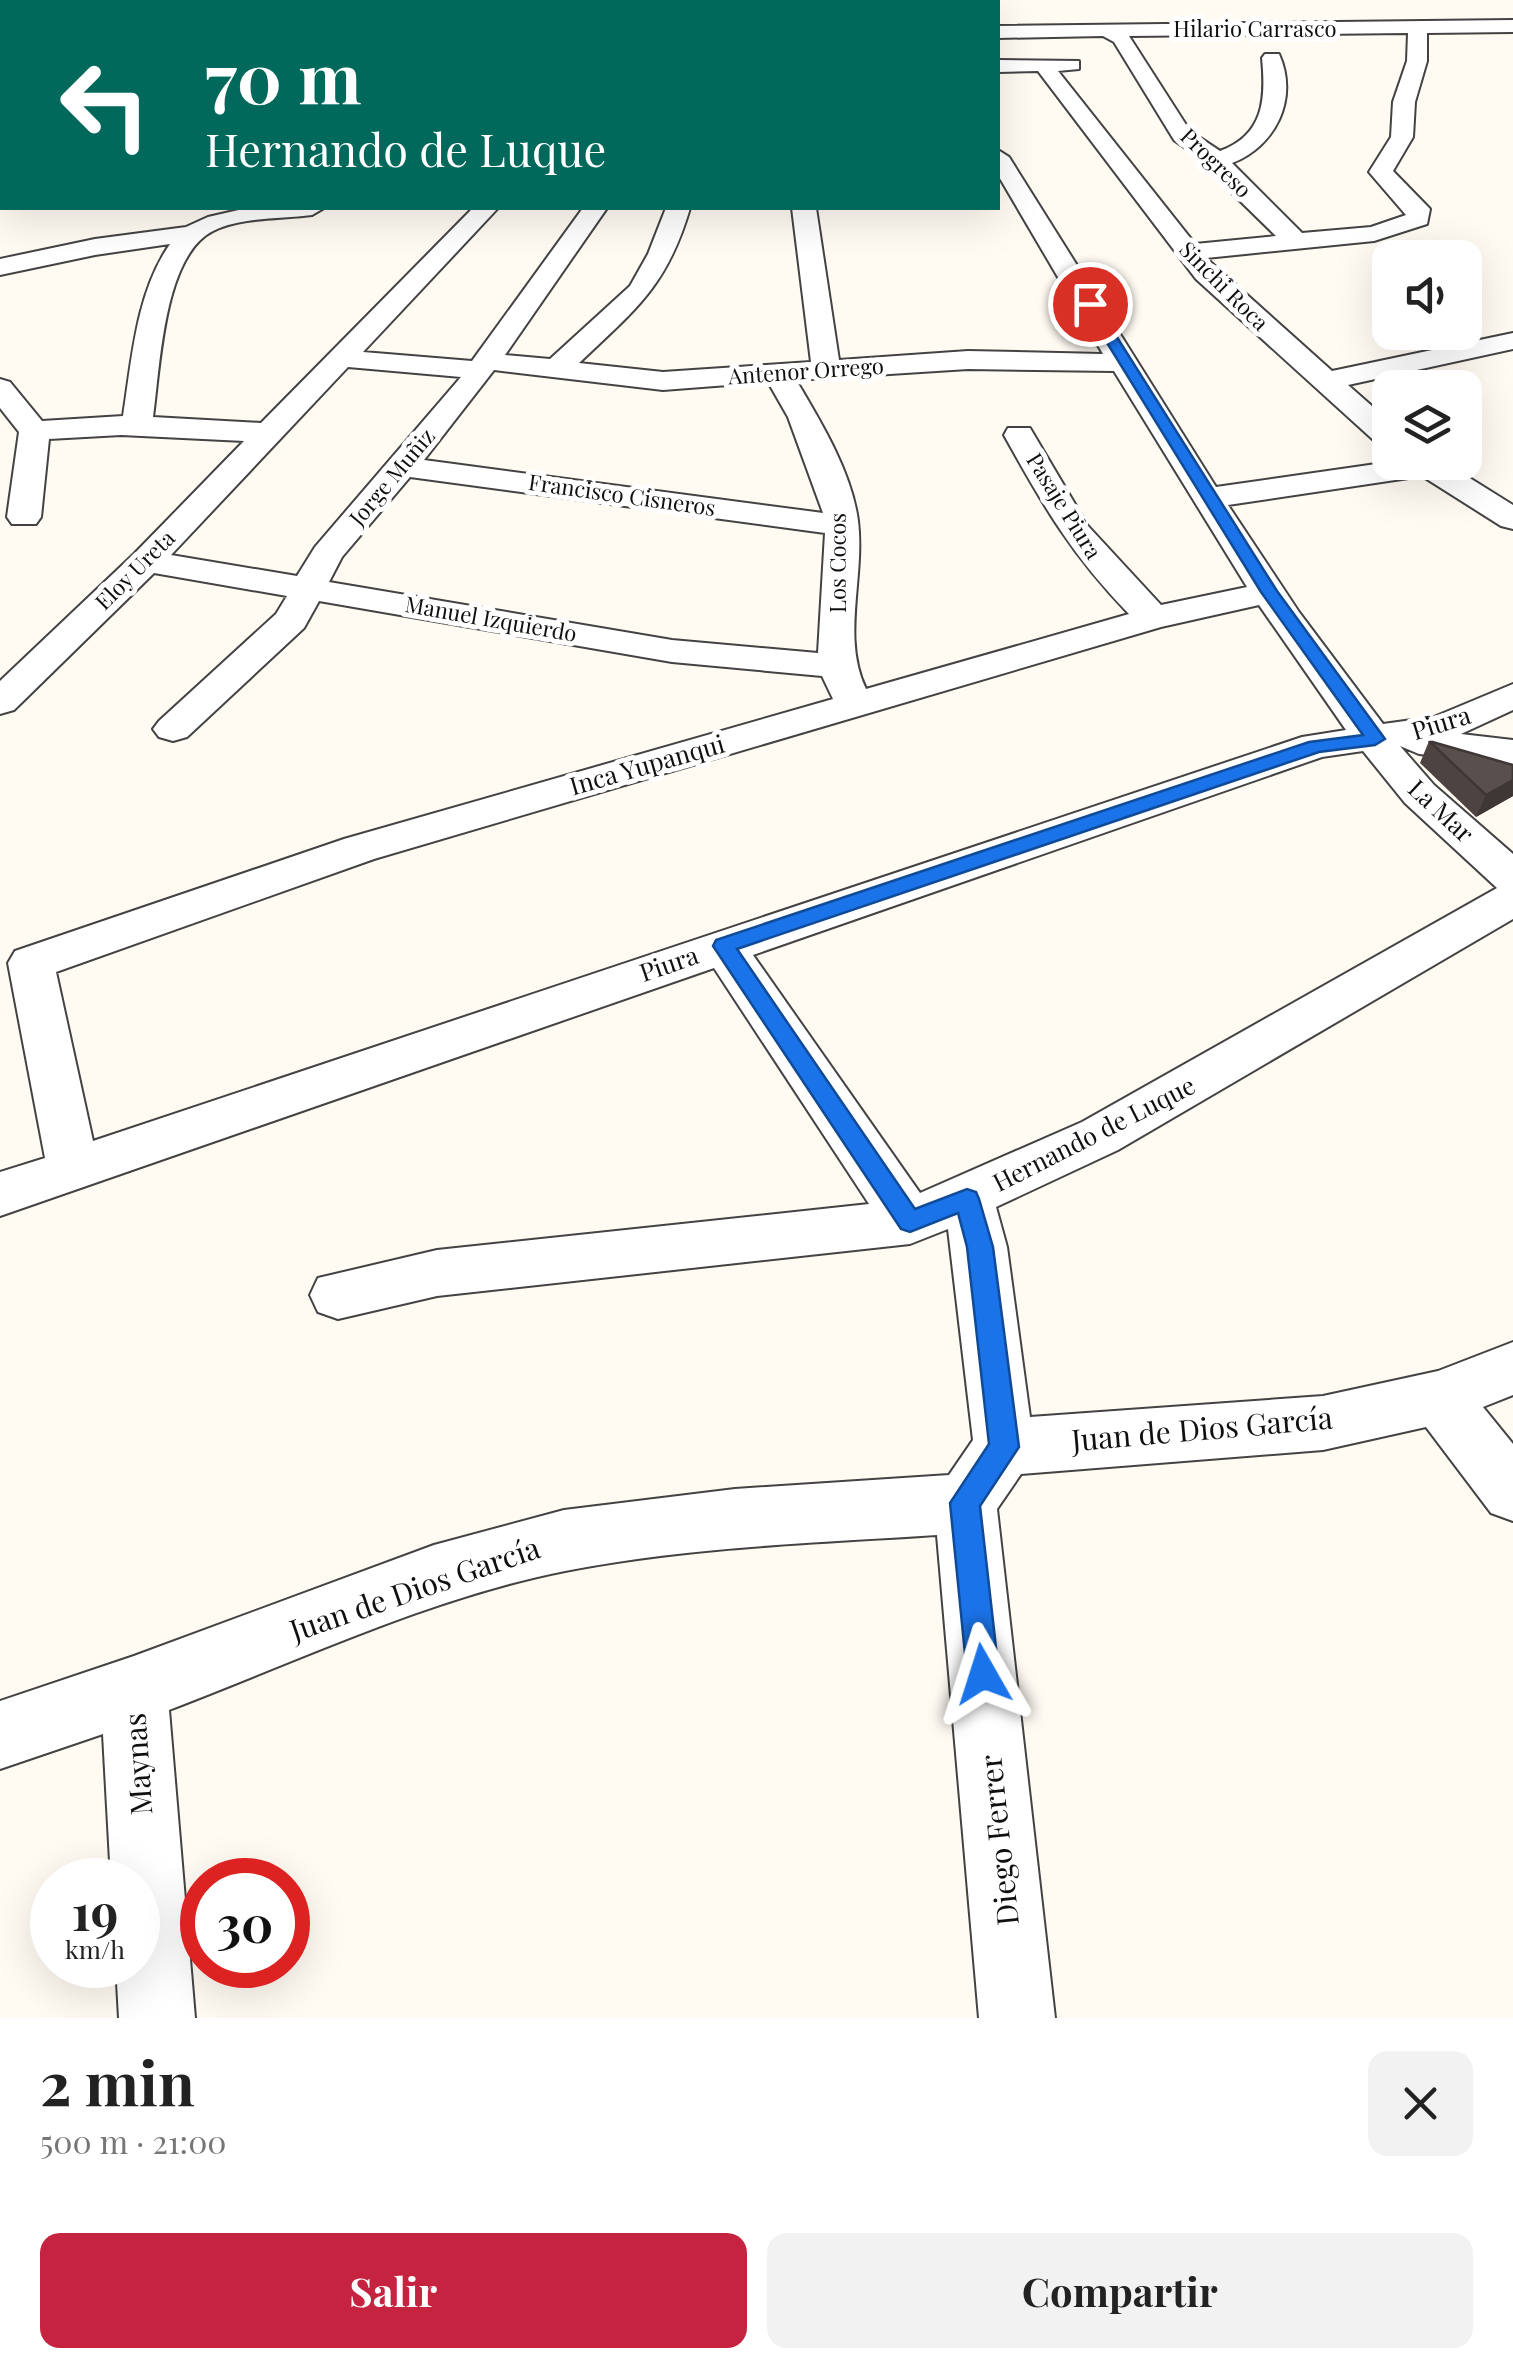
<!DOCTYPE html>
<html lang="es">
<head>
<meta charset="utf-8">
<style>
  body { margin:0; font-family:"Playfair Display",serif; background:#f2f2f2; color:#222; height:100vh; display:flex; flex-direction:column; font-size:38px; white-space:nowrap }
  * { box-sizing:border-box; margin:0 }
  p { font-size:32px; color:#767676 }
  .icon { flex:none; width:55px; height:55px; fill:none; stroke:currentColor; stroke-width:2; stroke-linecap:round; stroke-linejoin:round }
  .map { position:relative; height:2018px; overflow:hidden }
  .side { display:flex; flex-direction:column; background:#fff; flex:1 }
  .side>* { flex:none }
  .top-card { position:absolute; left:0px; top:0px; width:1000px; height:210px; box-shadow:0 10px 40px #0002; background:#00695c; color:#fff; overflow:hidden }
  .fabs { position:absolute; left:1372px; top:240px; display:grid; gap:20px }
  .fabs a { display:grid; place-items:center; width:110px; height:110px; border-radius:20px; background:#fff; box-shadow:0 10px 40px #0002; font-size:50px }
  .speed { position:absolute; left:30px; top:1858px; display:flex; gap:20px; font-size:50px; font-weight:700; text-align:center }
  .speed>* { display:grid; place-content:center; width:130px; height:130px; border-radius:50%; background:#fff; box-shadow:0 10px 40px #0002; line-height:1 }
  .speed small { font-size:25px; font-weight:400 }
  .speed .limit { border:15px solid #d22; background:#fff; color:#111 }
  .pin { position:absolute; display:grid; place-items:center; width:85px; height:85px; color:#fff; margin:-42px; border:5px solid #fff; border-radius:50%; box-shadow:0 2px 10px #0007 }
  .me { position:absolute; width:110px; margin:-55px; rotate:354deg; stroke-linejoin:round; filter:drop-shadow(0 0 8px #0008) }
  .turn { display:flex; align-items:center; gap:35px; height:210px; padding:0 40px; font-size:45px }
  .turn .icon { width:130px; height:130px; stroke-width:2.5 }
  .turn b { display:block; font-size:70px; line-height:85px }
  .round { display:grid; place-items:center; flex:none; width:105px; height:105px; border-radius:20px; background:#f2f2f2 }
  .head { display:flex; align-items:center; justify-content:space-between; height:170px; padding:0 40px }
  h1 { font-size:60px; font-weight:700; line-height:75px }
  .button { display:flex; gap:20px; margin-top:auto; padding:20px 40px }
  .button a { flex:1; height:115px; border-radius:20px; background:#c5233f; color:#fff; font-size:40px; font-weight:700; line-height:115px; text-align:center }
  .button a+a { background:#f2f2f2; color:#222 }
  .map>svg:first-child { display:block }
</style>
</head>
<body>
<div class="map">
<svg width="1513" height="2018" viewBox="0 0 1513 2018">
  <rect width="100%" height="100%" fill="#fffbf3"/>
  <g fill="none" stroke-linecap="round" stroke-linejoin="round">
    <!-- minor casing -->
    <g stroke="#434343" stroke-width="4">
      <path id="minor" d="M17,0h20l1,2h-19z
        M63,0h24l1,2h-23z
        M399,0h25l1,2h-24z
        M590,0h21l1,2h-20z
        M663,0h32l1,2h-31z
        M1513,20v12l-86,1v28l-12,41 -2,35 -20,34 37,38 -3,15 -53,17 -168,17 126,113 181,-38v16l-165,36 42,37v25l-11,-2 -183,-166 -158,-208 -40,1v-12l81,1v8l-21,2 137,173 81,-8 -43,-42 -23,-29 -36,-25 -60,-98 -11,-6 -105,2v-12zM1408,33l-1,28 -14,41 -2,35 -22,35 37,43 -35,12 -69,6 -70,-70c44,-17 67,-65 47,-109h-14l-3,4c4,41 2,77 -42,93l-30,-20 -61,-95z
        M998,150l11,7 207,330 174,-25h54l69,43v24l-12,-3 -79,-50 -194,29 71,107 84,112 51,-7 79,-33v26l-52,24 52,6v24l-94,-10 -19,-8 34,39 79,69v65l-395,231 -122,57 11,40 23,170 293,-21 115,-25 75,-29v53l-30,12 30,37v77l-22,-8 -65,-86 -103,23 -302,24 -24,35 58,509h-76l-42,-483c-124,8 -250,12 -372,36 -136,27 -267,90 -396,139l26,308h-76l-3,-53h22v-85h-27l-8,-146 -103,35v-68l134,-45 300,-111 130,-35 171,-21 214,-14 24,-35 -25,-211 -38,15 -473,52 -99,23 -20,-7 -8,-17 8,-17 119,-28 432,-46 -155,-236 -714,248v-44l45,-14 -37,-195 7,-12 329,-112 489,-140 -11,-23 -150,-14 -353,-61 -15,27 -117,109 -14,4 -14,-4 -6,-8 6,-8 117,-107 11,-18 -133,-23 -140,137 -14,4v-33l134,-127 110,-113 -123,-6 -72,4 -8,78 -5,7h-24l-5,-7 12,-85 -19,-24v-29l10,3 32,39 81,-5c9,-57 13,-123 47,-172l-75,11 -95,20v-16l95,-20 91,-12 22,-10 35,-8 81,-1 -12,7c-31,4 -71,2 -99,16 -50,25 -53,137 -60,186l108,6 212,-215h25l-135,144 109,9 111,-153h24l-102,147 45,4 80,-73 18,-32 18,-46h24c-23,78 -54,101 -111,155l84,9 148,-10 -19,-154h24l23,152 129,-9 135,3 -105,-179zM348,367l113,10 -146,170 -18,29 -126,-21zM968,369l146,2 133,216 -86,18 -73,-79 -58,-98h-22l-4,7c40,72 67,119 125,179l-263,75c-25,-51 -1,-112 -8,-168 -6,-48 -37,-99 -62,-141zM494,370l169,20 105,-8 20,35 35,96 -399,-53zM410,477l415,56 -7,120 -146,-13 -343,-58 13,-25zM1259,605l87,125 -44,7 -1209,404 -37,-169 318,-113 787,-232zM1363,751l42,52 92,85 -415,234 -162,71 -167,-238 569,-198z
        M0,172h2v14h-2z"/>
    </g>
    <!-- minor -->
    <use href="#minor" fill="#fff" fill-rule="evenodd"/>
  </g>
  <!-- wall -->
  <path fill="#4d4441" d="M1429,741l84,24v31l-37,21 -56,-54z"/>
  <!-- shaded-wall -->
  <path fill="#3e3735" d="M1513,780v16l-37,21 10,-22z"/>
  <!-- building -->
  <path fill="#594f4c" stroke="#3e3735" stroke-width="2.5" d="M1429,741l84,24v15l-27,15z"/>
  <!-- route -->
  <path fill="#1a73e8" stroke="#114b97" stroke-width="2.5" d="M1090,300l6,4 181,287 108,148 -10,6 -56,7 -582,197 178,260 52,-20 9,3 3,7 14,48 26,200 -39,59 19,168 -5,12 -11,4 -11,-4 -5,-12 -17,-171 39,-59 -22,-197 -9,-34 -48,19 -9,-3 -188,-283 3,-6 593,-198 54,-7 -102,-143 -178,-288z"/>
  <g text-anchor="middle" stroke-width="10" stroke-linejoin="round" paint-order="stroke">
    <!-- far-street labels -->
    <g font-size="22" fill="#101010" stroke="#fff">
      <text x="1255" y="37">Hilario Carrasco</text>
      <text transform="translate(1216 163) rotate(44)" y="8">Progreso</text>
      <text transform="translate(1224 286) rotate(45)" y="8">Sinchi Roca</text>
      <text transform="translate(806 371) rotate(-4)" y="8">Antenor Orrego</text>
      <text transform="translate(392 477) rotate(-50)" y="8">Jorge Muñiz</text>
      <text transform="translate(622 495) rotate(8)" y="8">Francisco Cisneros</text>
      <text transform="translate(1064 506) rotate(58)" y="8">Pasaje Piura</text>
      <text transform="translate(838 563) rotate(-90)" y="8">Los Cocos</text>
      <text transform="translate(135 570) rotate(-45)" y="8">Eloy Ureta</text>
      <text transform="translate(491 619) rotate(10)" y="8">Manuel Izquierdo</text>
    </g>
    <!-- street labels -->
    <g font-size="25" fill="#101010" stroke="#fff">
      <text transform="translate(1441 723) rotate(-17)" y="9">Piura</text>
      <text transform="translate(647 765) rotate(-16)" y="9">Inca Yupanqui</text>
      <text transform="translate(1441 811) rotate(43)" y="9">La Mar</text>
      <text transform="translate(669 964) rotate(-19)" y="9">Piura</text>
      <text transform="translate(1094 1134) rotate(-27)" y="9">Hernando de Luque</text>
    </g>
    <!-- near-street labels -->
    <g font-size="30" fill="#101010" stroke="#fff">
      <text transform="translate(1202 1430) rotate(-5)" y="10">Juan de Dios García</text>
      <text transform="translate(415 1590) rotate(-19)" y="10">Juan de Dios García</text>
      <text transform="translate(139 1764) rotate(-94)" y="10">Maynas</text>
      <text transform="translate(1000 1840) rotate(-96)" y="10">Diego Ferrer</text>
    </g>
  </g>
</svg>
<div class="fabs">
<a><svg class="icon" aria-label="sound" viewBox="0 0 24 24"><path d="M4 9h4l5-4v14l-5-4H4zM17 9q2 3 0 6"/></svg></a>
<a><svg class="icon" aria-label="layers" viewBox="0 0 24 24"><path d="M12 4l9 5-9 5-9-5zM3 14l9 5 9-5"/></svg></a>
</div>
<div class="speed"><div>19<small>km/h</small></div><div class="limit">30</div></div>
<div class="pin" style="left:1090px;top:304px;background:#d93025"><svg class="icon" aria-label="arrive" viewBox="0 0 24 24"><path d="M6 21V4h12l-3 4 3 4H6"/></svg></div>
<svg class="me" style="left:983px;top:1674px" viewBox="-20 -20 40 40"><path d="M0-17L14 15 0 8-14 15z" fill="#1a73e8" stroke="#fff" stroke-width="4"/></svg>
<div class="top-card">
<div class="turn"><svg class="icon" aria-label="left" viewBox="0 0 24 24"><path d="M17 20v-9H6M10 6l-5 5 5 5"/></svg><div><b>70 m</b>Hernando de Luque</div></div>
</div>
</div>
<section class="side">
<div class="head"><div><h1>2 min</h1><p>500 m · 21:00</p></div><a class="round"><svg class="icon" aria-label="close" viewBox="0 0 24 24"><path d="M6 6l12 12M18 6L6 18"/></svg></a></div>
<div class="button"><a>Salir</a><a>Compartir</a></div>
</section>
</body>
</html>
